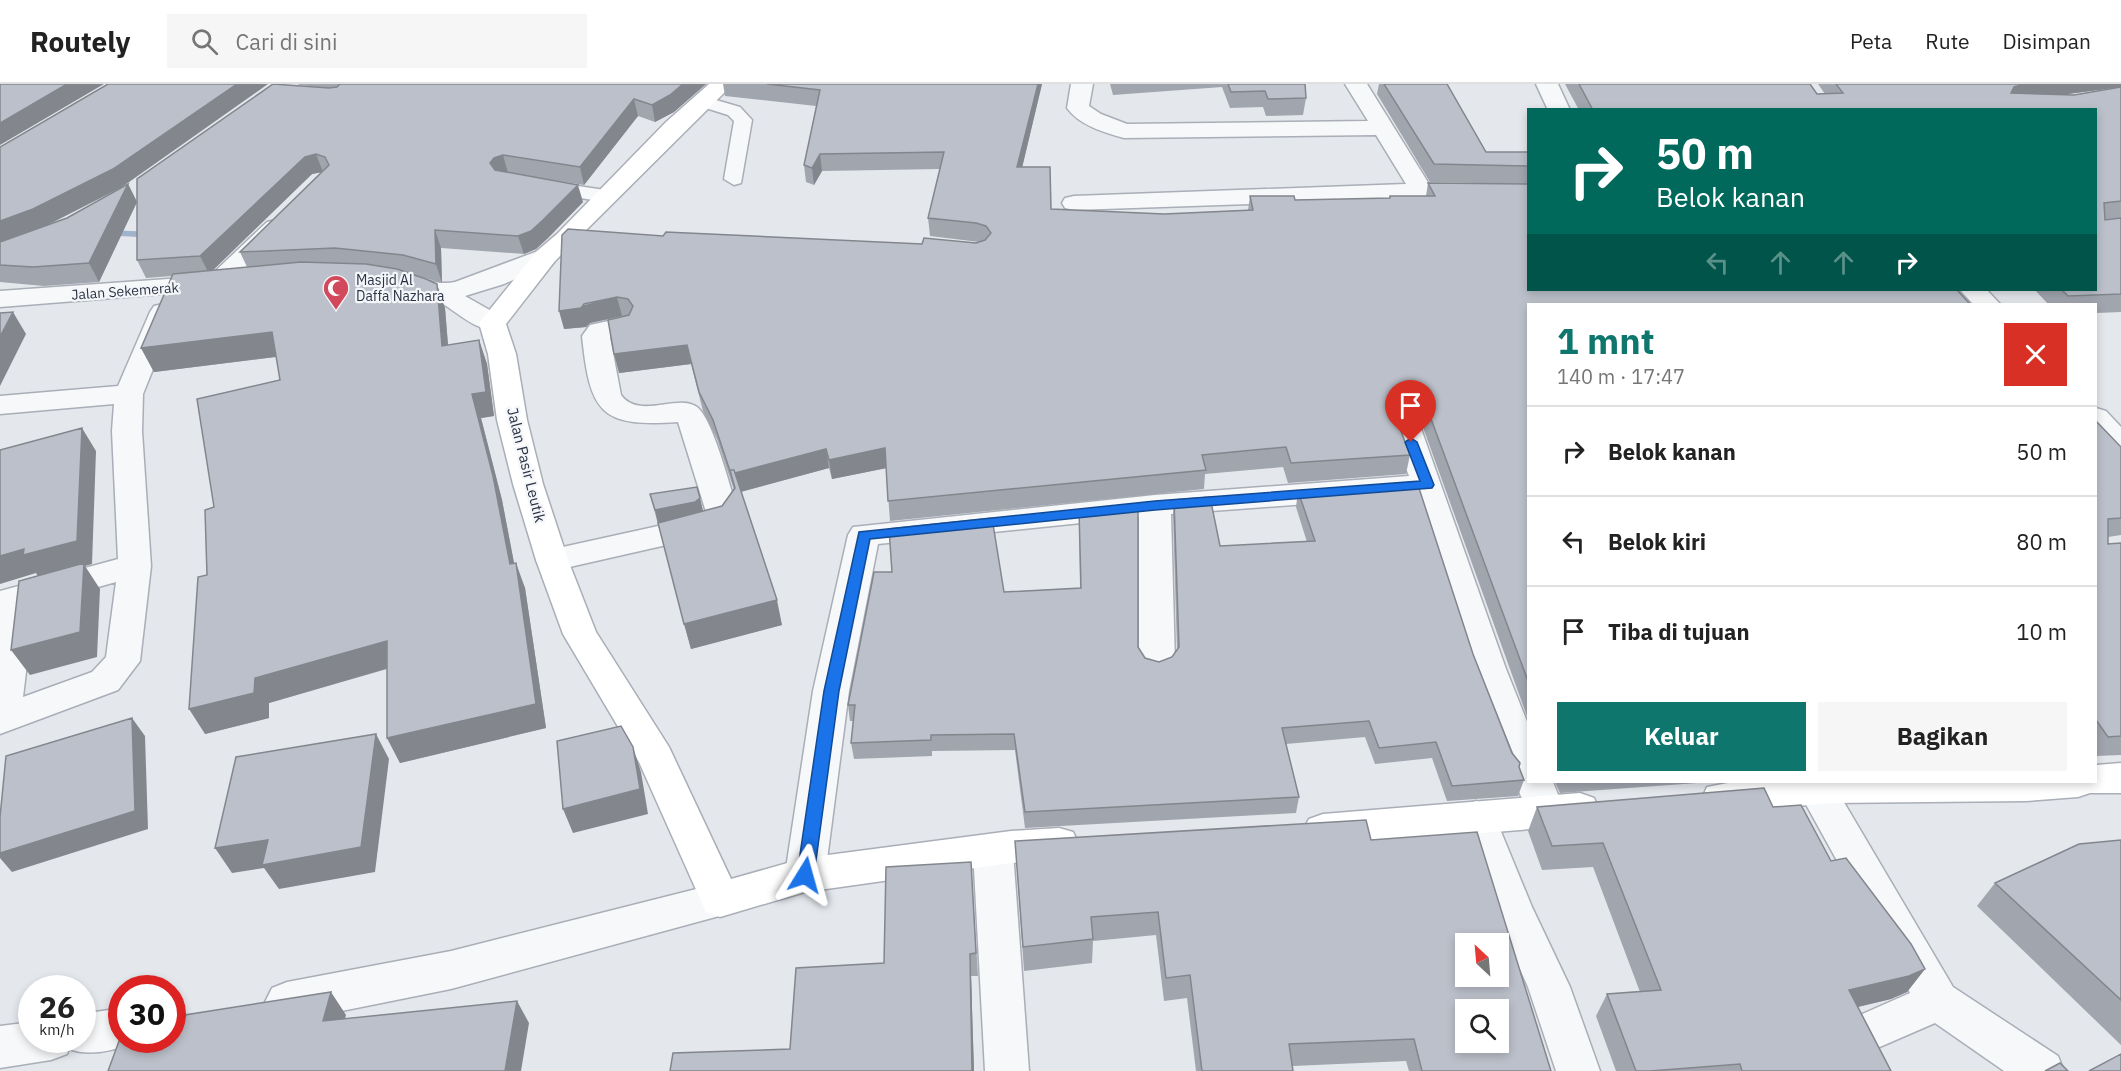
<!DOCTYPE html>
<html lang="id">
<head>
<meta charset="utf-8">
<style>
  body { margin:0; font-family:"IBM Plex Sans",sans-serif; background:#f6f6f6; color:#222; height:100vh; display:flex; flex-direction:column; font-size:22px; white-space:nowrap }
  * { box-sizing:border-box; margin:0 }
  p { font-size:20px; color:#767676 }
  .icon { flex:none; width:33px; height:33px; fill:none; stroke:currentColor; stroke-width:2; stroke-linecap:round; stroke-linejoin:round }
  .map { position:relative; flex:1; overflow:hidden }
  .details { position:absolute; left:1527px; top:219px; width:570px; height:480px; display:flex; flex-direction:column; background:#fff; border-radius:0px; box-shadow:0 3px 9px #0003 }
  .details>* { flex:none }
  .hud { position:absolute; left:1527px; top:24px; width:570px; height:183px; border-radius:0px; box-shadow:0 3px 9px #0003; background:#00695c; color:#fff; overflow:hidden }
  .needle { width:39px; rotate:334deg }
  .buttons { position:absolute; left:1455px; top:849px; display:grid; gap:12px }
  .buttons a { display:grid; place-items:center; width:54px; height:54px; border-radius:0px; background:#fff; box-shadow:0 3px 9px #0003; font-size:30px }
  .speed { position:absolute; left:18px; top:891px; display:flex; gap:12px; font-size:30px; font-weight:700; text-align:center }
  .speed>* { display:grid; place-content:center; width:78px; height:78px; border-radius:50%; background:#fff; box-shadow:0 3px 9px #0003; line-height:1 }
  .speed small { font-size:15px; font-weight:400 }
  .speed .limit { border:9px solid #d22; background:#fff; color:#111 }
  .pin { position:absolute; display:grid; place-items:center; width:51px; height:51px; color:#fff; margin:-62px -26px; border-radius:50% 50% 50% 0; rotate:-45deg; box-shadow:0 0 6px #0007 }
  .pin .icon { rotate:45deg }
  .me { position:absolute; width:66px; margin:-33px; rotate:8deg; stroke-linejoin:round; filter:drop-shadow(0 0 4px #0008) }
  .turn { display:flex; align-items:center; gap:21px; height:126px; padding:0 30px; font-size:27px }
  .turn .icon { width:78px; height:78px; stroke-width:2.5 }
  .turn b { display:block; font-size:42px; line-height:51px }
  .lanes { display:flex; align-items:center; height:57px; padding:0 30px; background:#0003; justify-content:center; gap:30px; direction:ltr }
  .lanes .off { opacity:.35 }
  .round { display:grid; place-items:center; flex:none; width:63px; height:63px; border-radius:0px; background:#f6f6f6 }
  .headline { display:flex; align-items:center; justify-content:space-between; height:102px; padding:0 30px }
  h1 { font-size:36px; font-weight:800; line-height:45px; color:#0f766e }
  .action { display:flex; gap:12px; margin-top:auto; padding:12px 30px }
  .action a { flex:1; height:69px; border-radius:0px; background:#0f766e; color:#fff; font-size:24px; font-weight:800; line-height:69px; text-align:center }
  .action a+a { background:#f6f6f6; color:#222 }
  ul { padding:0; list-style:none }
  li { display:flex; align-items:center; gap:18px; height:90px; padding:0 30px; border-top:2px solid #e0e0e0 }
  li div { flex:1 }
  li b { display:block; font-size:22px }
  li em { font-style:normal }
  header { display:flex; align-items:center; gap:36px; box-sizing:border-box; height:84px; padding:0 30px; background:#fff; border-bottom:2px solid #e0e0e0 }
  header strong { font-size:28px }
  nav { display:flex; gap:33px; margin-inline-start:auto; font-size:21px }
  .search { width:420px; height:54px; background:#f6f6f6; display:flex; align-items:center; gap:15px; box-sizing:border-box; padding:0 21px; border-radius:0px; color:#767676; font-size:22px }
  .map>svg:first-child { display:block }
</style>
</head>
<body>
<header>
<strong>Routely</strong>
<div class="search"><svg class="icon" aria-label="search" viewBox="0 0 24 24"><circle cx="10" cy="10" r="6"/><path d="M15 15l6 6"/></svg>Cari di sini</div>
<nav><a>Peta</a><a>Rute</a><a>Disimpan</a></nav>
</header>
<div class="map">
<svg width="2121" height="987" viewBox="0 0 2121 987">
  <rect width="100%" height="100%" fill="#e4e7ec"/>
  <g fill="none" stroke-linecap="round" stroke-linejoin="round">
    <!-- stream -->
    <path fill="#9fb4cc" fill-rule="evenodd" d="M104,146l54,2 6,3 -6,3 -58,-3 -2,-2z"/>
    <!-- lane casing -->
    <g stroke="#a9aeb7" stroke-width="3">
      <path id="lane" d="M702,12l38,11 12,13 -11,63 -7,2 -10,-6 10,-58 -6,-6 -32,-10 -3,-4z
        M544,97l61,9 10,6 -10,6 -68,-11 -3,-4 3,-4z"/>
    </g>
    <!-- street casing -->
    <g stroke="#a9aeb7" stroke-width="3">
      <path id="street" d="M1071,0h22l-4,22 12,8 26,10 241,-3 -23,-37h22l62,100 99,2v14l-106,-2 -348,12 -9,-2 -3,-5 3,-5 9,-2 332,-12 -30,-49 -252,3c-19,-5 -45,-13 -57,-30z
        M1536,0h22l12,26h-22z
        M276,136l9,2 3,5 -3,5 -58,57 -227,18v-16l210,-15 57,-54z
        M546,164l9,3 4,5 -4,5 -51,23 -39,12 37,21 3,6 -3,6c-26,6 -46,-20 -68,-30 -14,-6 -31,-7 -46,-10l-4,-6 4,-6c22,-5 44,10 67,5z
        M1960,206h27l13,14h-27z
        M163,220l9,2 4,6 -33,82 -1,37 9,135 -11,95 -22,29 -118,44v-143l118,-32 -6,-128 2,-27 -114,10v-18l118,-10 32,-74 4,-6zM116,498l-10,75 -14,15 -69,25 11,-92z
        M622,234l10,2 4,6 -4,6 -22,5 11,58c18,25 57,-2 76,12 16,12 34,83 41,105l-11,17 -12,5 -163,37 -12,-3 -4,-8 4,-8 159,-35 7,-5 -28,-90c-79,6 -88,-11 -96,-86l8,-11z
        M2096,324l10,3 15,16v27l-11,-2 -14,-17z
        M1403,327l10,3 5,6 88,249 22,55v58h25l12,30 -5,11 -14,5 -14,-5 -17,-41 2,-3 -8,-11 -39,-99 -55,-173 -244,18 4,149 -6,9 -12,4 -12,-4 -6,-9v-146l-261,27 -29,147 -24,184 -6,12 -14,5 -14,-5 -6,-12 28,-184 35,-156 5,-8 302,-32 254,-19 -21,-56 5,-6z
        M1802,698h30l121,205 105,69 6,15h-60l-69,-48 -60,26 -15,-6 -7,-14 7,-14 50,-22 -112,-203z
        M1476,717l14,5 5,11 37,90 38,80 30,84h-44l-28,-84 -36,-80 -35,-90 5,-11z
        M993,751l14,4 6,12 16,220h-44l-12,-220 6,-12z
        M720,799l14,5 6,12 -6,12 -283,77 -164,33 -15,-6 -7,-14 7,-14 15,-6 164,-31z
        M122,924v32h17l-2,2c-21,8 -47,15 -68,7l-2,5 -16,6 -51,8v-42l32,-4v18h50v-26z"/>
    </g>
    <!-- secondary casing -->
    <g stroke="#a9aeb7" stroke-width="3">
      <path id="secondary" d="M709,0h24l-178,177 -49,63 10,30 11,66 16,64 25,76 28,72 73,115 62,132 74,-21 206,-27 48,-3 14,4 6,12 -6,12 -14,4 -48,3 -206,29 -85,25 -14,-5 -67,-150 -76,-128 -27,-74 -23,-76 -16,-64 -9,-66 -9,-31 58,-72 20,-17 109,-112z
        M2121,679v30h-31l-12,4 -52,4 -195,2 -110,10 -14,-4 -5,-11 5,-11 26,-5h363v-17z
        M1580,709l14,5 5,11 -5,11 -14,5 -257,21 -14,-5 -6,-11 6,-11 14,-5z"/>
    </g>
    <!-- lane -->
    <use href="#lane" fill="#f7f8fa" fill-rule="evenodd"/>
    <!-- street -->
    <use href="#street" fill="#f7f8fa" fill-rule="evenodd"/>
    <!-- secondary -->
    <use href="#secondary" fill="#fff" fill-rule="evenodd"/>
  </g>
  <!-- wall -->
  <path fill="#a1a5ae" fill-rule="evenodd" d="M298,0h408l-32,28 -19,10 -17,-6 -54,69 -45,-7 44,24 -35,36 -12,11 -12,5 -83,-6 1,35 -24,-7 27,32 3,37 31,-5 8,24 7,52 -13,2 21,82 12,63 11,25 21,140 -146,35 -13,-25v-69l-118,34v15l-64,16 2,-159 7,-68 66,-127 -4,-23 -122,15 -13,-24 31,-72 -26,2 -9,-18 192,-172 -30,-3zM322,88l-82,80 7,15 -34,3 99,-96z
    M723,0h319l-20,83 29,42 113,5 84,-4 2,-14 45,4 94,-2 1,-2h36l2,-13 100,1 -98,-2 -53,-88 2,-10h68l39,68h42v138h431l-1,1 -430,13v415l-108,-300 -6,-7 -12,-3 -9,3 17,43 -4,19 -118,9 -5,-16 -78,7 -1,15 -314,32 -4,-53 -54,11 -3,-11 -88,24 41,133 -91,24 -41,-155 50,4 3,13 19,-5 12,-16 -17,-51 -14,-28 -12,-47 -72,9 4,-57 -33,7 -4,4 -22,2 99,-93 259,8 54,-1 3,-1 -49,-6 -2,-18 12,-49 -118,2 -8,14 -8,-3 -2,-17 12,-59 -91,-10z
    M1110,0h195l1,14 -3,17 -37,1 -3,-9 -33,1 -8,-21 -109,8z
    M1565,0h245l7,10h8l-7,-10h303v3l-61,8h14l47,-8v225l-25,1v-9h-48l-13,-14h61v-180h-517z
    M0,63l122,40 -76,39 21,-8 61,-34 9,18 -38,80 -55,4 -44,-4z
    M2096,337l25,26v88l-13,2v7l13,-1v212l-25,1z
    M1298,407l175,163 51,126 -6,16 -71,5 -15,-43 -57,6 -10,-27 -79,7 13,53 -3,16 -271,15 -10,-78 -83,1v5l-78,3 -3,-16 2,-22h-3l-2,-16 156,-113 76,-4 -1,-78 59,137 7,11 14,4 13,-5 5,-7 -4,-134 1,-16 46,46 87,-4 -11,-35z
    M1555,698h156l-151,11z
    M1537,723h236l58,54 94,108 -18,23 -16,7 -33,8 33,64h-275l-20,-55 11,-22 33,-2 -47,-125 -51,3 -14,-39z
    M1371,756l180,231h-142l-3,-10 -113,5v5h-97l-9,-73 -23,3 -8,-66 -63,6 -1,22 -68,8 -9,-130z
    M2121,756v205l-144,-139 18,-23z
    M971,778l7,114h-7l3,95h-304l120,-22 94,-86z"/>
  <!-- shaded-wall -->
  <path fill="#83868d" d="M67,0h37l-104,61v-22z
    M237,0h31l-146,103 -79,40 -43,16v-22z
    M683,0h23l-32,28 -19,10 -3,-17z
    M1038,0h4l-24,101 -1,-18z
    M2024,0h97v3l-106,14 -9,3 8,-17z
    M634,15l4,17 -54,69 -4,-18z
    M316,70l7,18 -11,2 -103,100 -9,-18 105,-99z
    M820,70l2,17 -8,14 -2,-17z
    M503,71l5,18 -9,3 -9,-13 4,-5z
    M128,100l9,18 -38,80 -10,-19z
    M578,101l5,17 -35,36 -12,11 -12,5 -6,-18z
    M435,146l6,18 1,35 -6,-19z
    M437,200l8,24 5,62 -8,-24z
    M617,213l5,19 -32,7 -4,4 -22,2 -5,-18z
    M13,228l13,22 -26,52v-49z
    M272,248l11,24 -129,16 -13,-24z
    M479,256l8,24 7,52 -13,2 21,82 17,89 -9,-25 -38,-170z
    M687,261l4,19 -72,9 -5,-19z
    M1406,306l-4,19 -10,3 -2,-10 6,-9z
    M82,344l14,23 -4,113 -7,2 15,23 -3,68 -67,18 -19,-25 28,-72 -3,-5 -36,11v-28z
    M885,364l2,20 -55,11 -3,-19z
    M826,365l3,19 -93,25 -5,-19z
    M700,414l3,13 -45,13 -3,-14z
    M516,479l9,25 21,140 -146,35 -13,-25z
    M777,516l5,25 -91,24 -7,-25z
    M387,557l12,24 -130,38v15l-64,16 -16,-25 66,-31z
    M132,634l13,18 3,93 -136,43 -12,-14v-5z
    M376,650l13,25 -14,113 -96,17 -15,-21 -32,5 -17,-25z
    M633,663l8,25 7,42 -75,19 -10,-24z
    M970,870l1,22 3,95h-2z
    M1925,885l-18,23 -16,7 -59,14 17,-23z
    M331,908l15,23 -7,28 -16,-22z
    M517,917l12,22 -8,48h-16z"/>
  <!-- building -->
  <path fill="#bbc0ca" stroke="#83868d" stroke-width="1.5" fill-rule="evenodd" d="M0,0h67l-67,39z
    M108,0h129l-124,85 -80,40 -33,12v-74z
    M273,0l56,4 8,-1 3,-3h343l-13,11 -18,10 -18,-6 -54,68 -77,-12 -9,3 -4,5 5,7 83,15 -35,35 -12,11 -13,5 -83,-6 1,34 -33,-9 -68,-7 -95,4 89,-87 -4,-8 -9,-3 -11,3 -105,99 -63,4v-81z
    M767,0h271l-21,83h33l1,42 113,5 89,-4 -3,-14h44l1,4 95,-2v-2h45l-7,-13 100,1v106h429l13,14h-442v377l-104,-281 -6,-7 -12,-3 -10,3 -6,9 20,53 -119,8 -5,-16 -84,8 4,15 -318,31 -3,-53 -56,12 -3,-11 -91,24 -1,-3h-4l1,4 -18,-54 -14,-28 -12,-47 -73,9 -6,-34 21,-5 4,-9 -5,-7 -11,-2 -33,7 -3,4 -22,3 3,-76 6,-6 95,7 3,-4 256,12 2,-6 52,5 9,-3 6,-7 -5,-7 -10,-3 -48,-5 16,-66 -124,2 -8,14 -8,-3 16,-75z
    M1228,0h77l1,14 -38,1 -3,-8 -34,1z
    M1384,0h63l39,68h42v14l-94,-2z
    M1579,0h231l7,10 26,-1 -7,-9h188l-10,3 -3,6 63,2 47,-8v114l-17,2 1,17 16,-2v76l-53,2 -6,-6h34v-180h-503z
    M128,100l-39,79 -56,4 -33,-2v-23l67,-24z
    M301,178l65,2 31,5 29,10 11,5 5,62 37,-6 7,52 -14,2 21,82 17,88 6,-1 20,141 -149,34v-97l-132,37 -1,15 -65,16 9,-132 9,-2 -2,-65 9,-3 -17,-108 83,-19 -8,-48 -131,16 32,-74z
    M13,228l-13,25v-24z
    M2096,337l25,26v71l-13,1v25l13,-1v193l-13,1 -12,-17z
    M82,344l-5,113 -54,14 1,-6 -24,7v-106z
    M730,386h4l43,130 -93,24 -26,-101 64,-17 13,-18z
    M1417,398l56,172 39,99 8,10 -1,4 5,13 -72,6 -16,-44 -57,6 -10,-27 -87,7 17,69 -274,15 -11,-78 -83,1v5l-80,3 4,-38h-7l26,-133h18l-3,-43 103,-11 12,74 77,-4 -2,-78 59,-6v143l7,11 14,4 13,-5 7,-10 -5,-147 36,-3 10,49 95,-5 -17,-50z
    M697,403l3,11 -5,4 -40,8 -5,-16z
    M84,479l-4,69 -69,18 8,-69z
    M132,634l3,93 -135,42v-36l6,-61z
    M621,642l12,21 7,42 -77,20 -6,-68z
    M376,650l-15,113 -99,18 6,-25 -53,8 21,-91z
    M1764,704l9,19 28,-2 30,56 15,-3 65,86 14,25 -16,7 -60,14 42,81h-149l-2,-7 -90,7h-14l-29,-77 54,-4 -58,-147 -51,3 -15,-39z
    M1366,736l5,20 106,-8 74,239h-129l-8,-32 -125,5 4,27h-91l-12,-96 -24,3 -8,-66 -67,5 2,22 -70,8 -8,-106zM1466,860h32v32h-32zM1466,926h32v32h-32z
    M2121,756v160l-126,-117 84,-39z
    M971,778l5,91 -6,1 2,117h-302l3,-18 117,-4 6,-81 88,-5 2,-96z
    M331,908l-8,29 194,-20 -12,70h-397l14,-38v7h50v-23z
    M2121,970v17h-32z
    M2060,979l8,8h-23z"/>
  <!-- route -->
  <path fill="#1a73e8" stroke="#114b97" stroke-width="1.5" d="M1411,354l6,4 17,43 -2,3 -277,22 -285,29 -31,152 -25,184 -3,5h-12l-2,-5 27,-184 35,-159 296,-31 265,-20 -15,-39z"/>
  <!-- icons -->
  <defs>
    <g id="mosque-pin" transform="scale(1.35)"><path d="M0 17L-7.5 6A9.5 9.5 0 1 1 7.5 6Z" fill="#d1495b" stroke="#f4f6f9"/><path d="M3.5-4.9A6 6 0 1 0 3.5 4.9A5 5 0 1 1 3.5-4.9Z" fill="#fff"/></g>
  </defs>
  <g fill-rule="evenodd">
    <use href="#mosque-pin" x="336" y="204"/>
  </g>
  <g text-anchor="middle" stroke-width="4.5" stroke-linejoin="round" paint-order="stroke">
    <!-- far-poi labels -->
    <g font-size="14" fill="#2b3445" stroke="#f4f6f9" text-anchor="start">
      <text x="356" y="201">Masjid Al<tspan x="356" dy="16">Daffa Nazhara</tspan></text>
    </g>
    <!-- far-street labels -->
    <g font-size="14" fill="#2b3445" stroke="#f4f6f9">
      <text transform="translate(125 207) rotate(-4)" y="5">Jalan Sekemerak</text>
    </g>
    <!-- street labels -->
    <g font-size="15" fill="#2b3445" stroke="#f4f6f9">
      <text transform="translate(526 381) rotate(76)" y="5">Jalan Pasir Leutik</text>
    </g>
  </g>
</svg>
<div class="buttons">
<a><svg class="needle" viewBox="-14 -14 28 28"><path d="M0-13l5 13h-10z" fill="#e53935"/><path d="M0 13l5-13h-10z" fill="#767676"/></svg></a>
<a><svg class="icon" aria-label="search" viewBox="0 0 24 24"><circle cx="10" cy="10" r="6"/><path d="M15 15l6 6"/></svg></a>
</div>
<div class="speed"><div>26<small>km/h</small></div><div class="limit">30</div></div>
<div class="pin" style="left:1411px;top:358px;background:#d93025"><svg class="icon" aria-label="arrive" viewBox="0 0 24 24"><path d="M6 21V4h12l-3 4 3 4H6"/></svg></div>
<svg class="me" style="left:805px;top:791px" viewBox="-20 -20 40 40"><path d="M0-17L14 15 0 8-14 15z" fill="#1a73e8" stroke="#fff" stroke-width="4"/></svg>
<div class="hud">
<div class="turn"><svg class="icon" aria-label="right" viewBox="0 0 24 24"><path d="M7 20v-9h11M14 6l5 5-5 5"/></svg><div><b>50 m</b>Belok kanan</div></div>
<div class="lanes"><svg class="icon off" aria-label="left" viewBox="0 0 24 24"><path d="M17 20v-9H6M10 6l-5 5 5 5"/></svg><svg class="icon off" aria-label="ahead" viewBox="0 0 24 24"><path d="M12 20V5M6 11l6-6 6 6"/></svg><svg class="icon off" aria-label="ahead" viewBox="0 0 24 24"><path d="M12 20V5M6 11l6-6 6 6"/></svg><svg class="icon" aria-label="right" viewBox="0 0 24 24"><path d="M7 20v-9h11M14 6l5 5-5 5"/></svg></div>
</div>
<section class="details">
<div class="headline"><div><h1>1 mnt</h1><p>140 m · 17:47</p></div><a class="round" style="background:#d93025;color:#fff"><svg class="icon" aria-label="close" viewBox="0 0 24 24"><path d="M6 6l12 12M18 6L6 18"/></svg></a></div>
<ul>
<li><svg class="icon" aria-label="right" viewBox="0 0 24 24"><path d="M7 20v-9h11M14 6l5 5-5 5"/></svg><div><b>Belok kanan</b></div><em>50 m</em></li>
<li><svg class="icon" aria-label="left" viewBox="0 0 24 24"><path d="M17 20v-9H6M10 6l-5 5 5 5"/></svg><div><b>Belok kiri</b></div><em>80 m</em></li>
<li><svg class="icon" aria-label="arrive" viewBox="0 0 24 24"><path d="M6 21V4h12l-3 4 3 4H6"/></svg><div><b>Tiba di tujuan</b></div><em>10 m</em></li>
</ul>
<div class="action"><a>Keluar</a><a>Bagikan</a></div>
</section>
</div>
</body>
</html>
